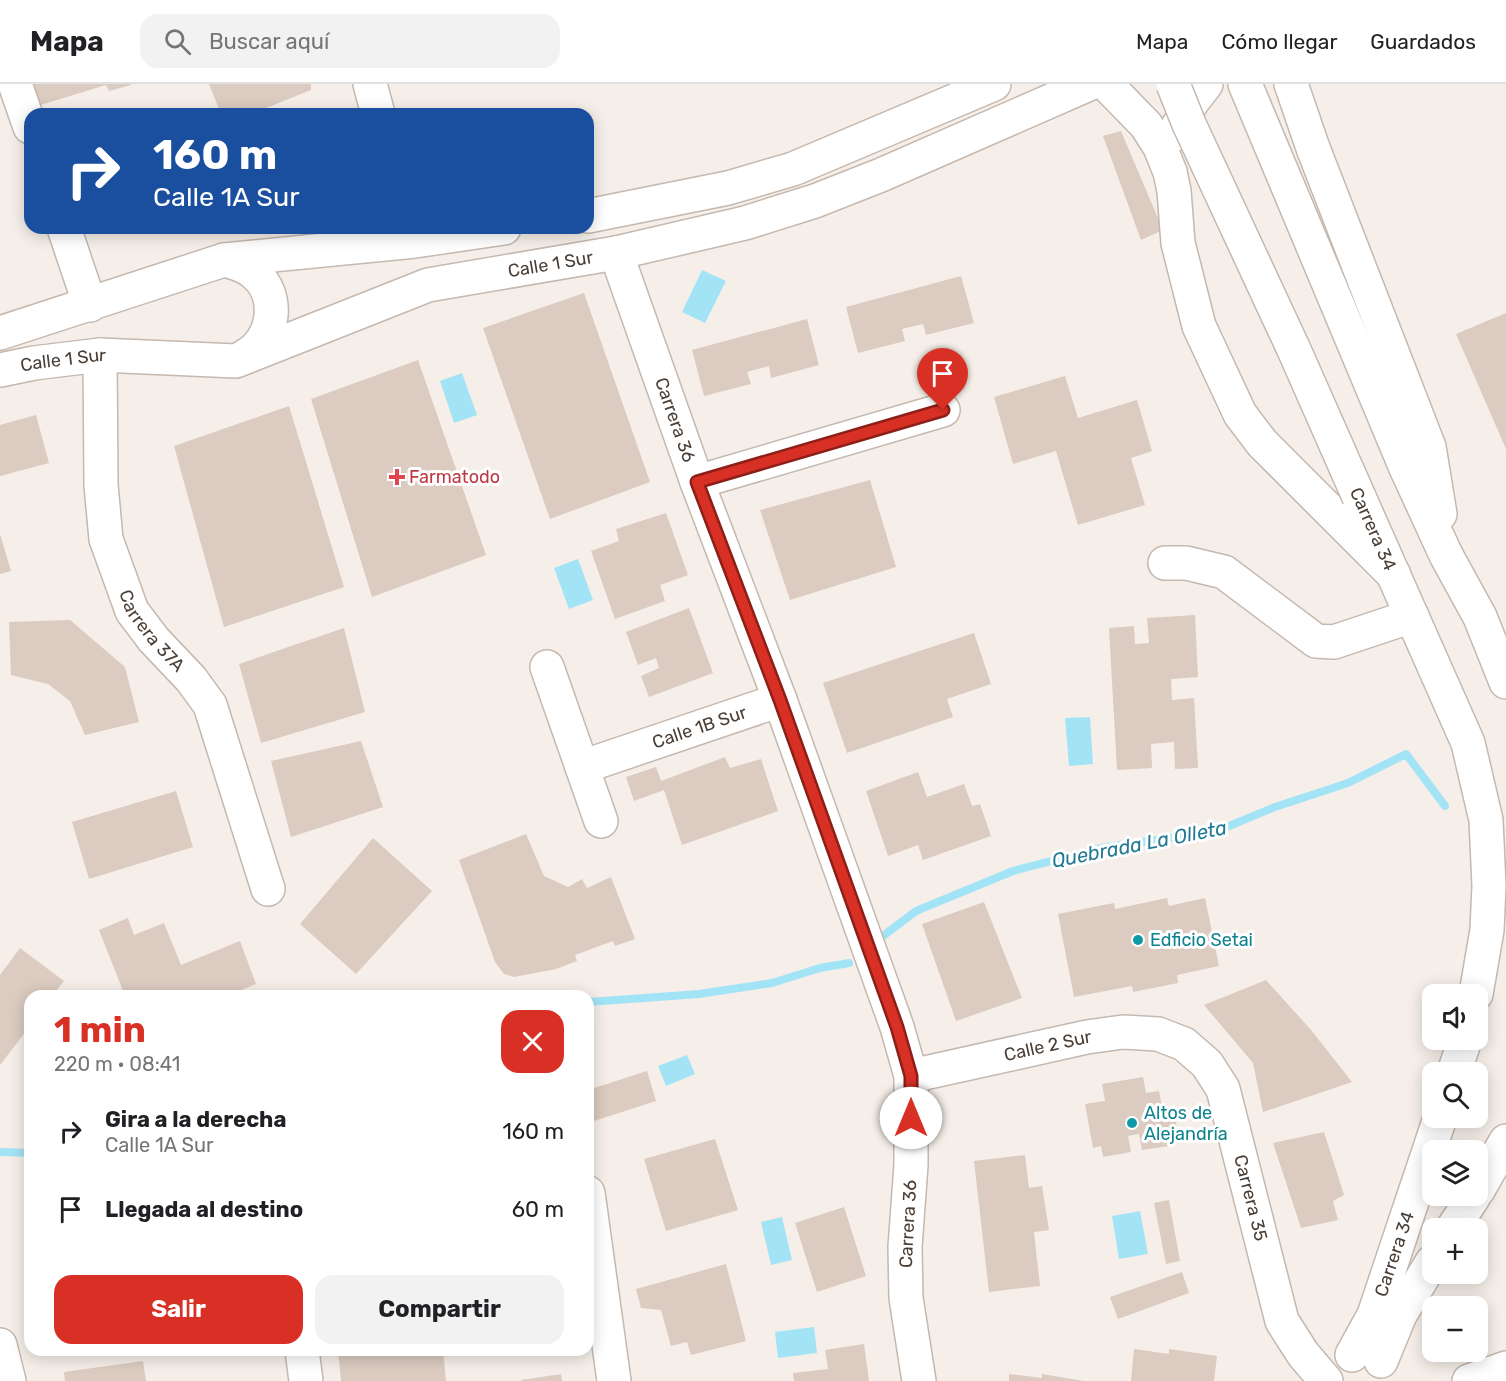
<!DOCTYPE html>
<html lang="es">
<head>
<meta charset="utf-8">
<style>
  body { margin:0; font-family:Rubik,sans-serif; background:#f2f2f2; color:#202124; height:100vh; display:flex; flex-direction:column; font-size:22px; white-space:nowrap }
  * { box-sizing:border-box; margin:0 }
  p { font-size:20px; color:#757577 }
  .icon { flex:none; width:33px; height:33px; fill:none; stroke:currentColor; stroke-width:2; stroke-linecap:round; stroke-linejoin:round }
  .map { position:relative; flex:1; overflow:hidden }
  .panel { position:absolute; left:24px; top:906px; width:570px; height:366px; display:flex; flex-direction:column; background:#fff; border-radius:18px; box-shadow:0 3px 15px #0003 }
  .panel>* { flex:none }
  .banner { position:absolute; left:24px; top:24px; width:570px; height:126px; border-radius:18px; box-shadow:0 3px 15px #0003; background:#1a4fa0; color:#fff; overflow:hidden }
  .fabs { position:absolute; left:1422px; top:900px; display:grid; gap:12px }
  .fabs a { display:grid; place-items:center; width:66px; height:66px; border-radius:12px; background:#fff; box-shadow:0 3px 15px #0003; font-size:30px }
  .pin { position:absolute; display:grid; place-items:center; width:51px; height:51px; color:#fff; margin:-62px -26px; border-radius:50% 50% 50% 0; rotate:-45deg; box-shadow:0 0 6px #0007 }
  .pin .icon { rotate:45deg }
  .me { position:absolute; width:66px; margin:-33px; rotate:0deg; stroke-linejoin:round; filter:drop-shadow(0 0 4px #0008) }
  .turn { display:flex; align-items:center; gap:21px; height:126px; padding:0 30px; font-size:27px }
  .turn .icon { width:78px; height:78px; stroke-width:2.5 }
  .turn b { display:block; font-size:42px; line-height:51px }
  .round { display:grid; place-items:center; flex:none; width:63px; height:63px; border-radius:18px; background:#f2f2f2 }
  .head { display:flex; align-items:center; justify-content:space-between; height:102px; padding:0 30px }
  h1 { font-size:36px; font-weight:700; line-height:45px; color:#d93025 }
  .cta { display:flex; gap:12px; margin-top:auto; padding:12px 30px }
  .cta a { flex:1; height:69px; border-radius:18px; background:#d93025; color:#fff; font-size:24px; font-weight:700; line-height:69px; text-align:center }
  .cta a+a { background:#f2f2f2; color:#202124 }
  ul { padding:0; list-style:none }
  li { display:flex; align-items:center; gap:18px; height:78px; padding:0 30px }
  li div { flex:1 }
  li b { display:block; font-size:22px }
  li em { font-style:normal }
  header { display:flex; align-items:center; gap:36px; box-sizing:border-box; height:84px; padding:0 30px; background:#fff; border-bottom:2px solid #e0e0e0 }
  header strong { font-size:28px }
  nav { display:flex; gap:33px; margin-inline-start:auto; font-size:21px }
  .search { width:420px; height:54px; background:#f2f2f2; display:flex; align-items:center; gap:15px; box-sizing:border-box; padding:0 21px; border-radius:18px; color:#757577; font-size:22px }
  .map>svg:first-child { display:block }
</style>
</head>
<body>
<header>
<strong>Mapa</strong>
<div class="search"><svg class="icon" aria-label="search" viewBox="0 0 24 24"><circle cx="10" cy="10" r="6"/><path d="M15 15l6 6"/></svg>Buscar aquí</div>
<nav><a>Mapa</a><a>Cómo llegar</a><a>Guardados</a></nav>
</header>
<div class="map">
<svg width="1506" height="1297" viewBox="0 0 1506 1297">
  <rect width="100%" height="100%" fill="#f6efe9"/>
  <!-- water -->
  <path fill="#a2e4f6" d="M702,186l24,11 -21,42 -23,-11z
    M462,289l15,42 -23,8 -14,-42z
    M578,475l15,41 -24,9 -15,-41z
    M1090,633l3,47 -24,2 -4,-48z
    M687,971l8,19 -29,12 -8,-20z
    M1140,1127l8,43 -29,5 -7,-43z
    M782,1133l10,43 -21,5 -10,-43z
    M814,1243l3,26 -39,5 -3,-26z"/>
  <g fill="none" stroke-linecap="round" stroke-linejoin="round">
    <!-- stream -->
    <path stroke="#a2e4f6" stroke-width="8" d="M883,852l33,-25 97,-40 88,-23 116,-17 58,-24 73,-24 58,-29 39,52
      M588,918l111,-8 73,-11 48,-15 29,-5
      M0,1068l30,1"/>
  </g>
  <!-- building -->
  <path fill="#dbcbc1" d="M27,0h104v1l-22,6 -3,-6 -72,22z
    M209,0h102v6l-45,18 -45,6z
    M1121,47l42,99 -22,10 -38,-104z
    M961,192l13,47 -48,12 -3,-11 -21,5 3,12 -47,12 -12,-46z
    M584,209l66,189 -100,37 -67,-191z
    M1506,229v136l-50,-115z
    M807,235l12,46 -48,13 -2,-12 -22,6 4,12 -47,12 -12,-46z
    M418,276l68,195 -114,42 -61,-198z
    M1065,292l13,42 59,-18 15,51 -21,7 14,47 -67,20 -22,-74 -43,13 -19,-67z
    M289,322l55,181 -120,40 -50,-181z
    M36,331l13,48 -49,13v-51z
    M870,396l26,87 -106,33 -30,-90z
    M666,429l22,62 -28,10 5,16 -50,18 -24,-68 28,-10 -3,-12z
    M0,450l11,37 -11,3z
    M689,524l24,65 -64,24 -8,-21 18,-8 -3,-10 -18,7 -12,-33z
    M1195,531l3,62 -27,2 1,21 22,-2 4,70 -23,1 -1,-27 -23,2 1,24 -35,2 -8,-142 25,-2 1,18 14,-1 -2,-25z
    M70,536l55,47 14,55 -54,13 -15,-34 -22,-17 -37,-9 -2,-53z
    M344,544l21,84 -104,31 -22,-79z
    M974,549l17,51 -44,15 6,18 -106,36 -24,-70z
    M361,657l22,66 -92,30 -20,-76z
    M725,673l5,11 31,-9 17,52 -96,34 -18,-55 -30,11 -8,-24 30,-10 5,14z
    M918,688l9,25 37,-13 8,22 8,-2 11,32 -68,24 -5,-15 -30,11 -22,-65z
    M176,707l17,56 -104,32 -17,-57z
    M526,750l18,42 24,11 14,-8 5,9 24,-11 24,62 -20,7 -2,-5 -38,14 2,6 -21,8 -42,8 -10,-3 -9,-12 -36,-102z
    M373,754l59,53 -76,83 -56,-50z
    M1167,814l2,8 36,-8 14,68 -42,9 1,8 -45,9 -1,-6 -58,11 -16,-83 56,-11 1,6z
    M984,818l38,96 -66,23 -34,-97z
    M128,834l6,17 30,-12 17,42 59,-24 16,43 -30,12h-101l-26,-66z
    M20,864l44,33 -12,15h-22v30l-30,39v-90z
    M1266,896l45,50 41,52 -89,30 -10,-49 -49,-58z
    M647,987l9,30 -68,22v-33z
    M1143,993l3,16 13,-2 4,21 11,-1 4,23 -11,1 2,11 -27,4 -3,-16 -11,2 3,16 -28,5 -2,-11 -8,2 -8,-44 20,-3 -3,-17z
    M1324,1048l20,63 -11,6 5,19 -37,8 -28,-85z
    M715,1055l23,71 -72,21 -22,-72z
    M1025,1071l4,33 13,-2 7,44 -15,2 6,54 -51,6 -15,-131z
    M1169,1116l11,61 -14,3 -12,-61z
    M844,1123l22,69 -49,16 -22,-69z
    M726,1180l20,77 -55,14 -4,-13 -16,4 -10,-36 -20,-2 -5,-19z
    M1182,1188l7,21 -71,26 -8,-22z
    M864,1260l5,37h-75l-1,-8 35,-4 -3,-19z
    M1134,1265l35,5v-5l48,7 -3,25h-83z
    M338,1266h105l3,31h-105z
    M143,1277l3,20h-81l-1,-9z
    M561,1290l1,7h-41v-1z
    M1009,1290l33,4v-4l42,7h-75z"/>
  <g fill="none" stroke-linecap="round" stroke-linejoin="round">
    <!-- minor casing -->
    <g stroke="#c5b8ae" stroke-width="36">
      <g id="minor">
        <path d="M15,0l15,43"/>
        <path d="M370,0l8,30"/>
        <path d="M1106,0l40,41 14,22 10,25 4,19 4,52 21,83 41,88 22,29 132,132"/>
        <path d="M1245,0l161,384 40,87 34,62 26,65"/>
        <path d="M1291,0l22,64 116,299 11,67"/>
        <path d="M1173,51l19,-33 14,-18"/>
        <path d="M588,132l140,-28 65,-19 201,-85"/>
        <path d="M64,144l26,77"/>
        <path id="s1" d="M616,169l81,229 83,218 117,327 14,49v89l-6,82 1,51 13,83"/>
        <path d="M224,176c11,3 20,5 30,13 27,22 21,67 -9,83"/>
        <path d="M0,249l224,-73 191,-19 89,-13"/>
        <path id="s2" d="M100,271l1,130 5,54 26,72 22,29 37,39 19,26 58,184"/>
        <path id="s3" d="M0,286l34,-7 66,-8 136,6 192,-76 188,-32 129,-30 70,-22 66,-26 208,-91"/>
        <path d="M697,398l246,-72"/>
        <path d="M1359,413l109,246 18,77 3,66 -2,44 -11,64"/>
        <path d="M1165,479h21l38,9 92,69 18,1 78,-26"/>
        <path d="M547,583l54,154"/>
        <path id="s4" d="M582,683l198,-67"/>
        <path d="M1454,988l11,-32"/>
        <path id="s5" d="M911,992l176,-39 36,-5 35,2 26,10 23,20 16,25 59,232 21,33 23,27"/>
        <path d="M1478,1106l28,-49"/>
        <path d="M588,1109l26,188"/>
        <path d="M1453,1144l21,-32"/>
        <path d="M0,1261l9,36"/>
        <path d="M302,1266l4,31"/>
        <path id="s6" d="M1352,1271l22,-40 66,-197"/>
        <path d="M1381,1277l19,-46 32,-53"/>
        <path d="M1469,1297l37,-13"/>
      </g>
    </g>
    <!-- minor -->
    <use href="#minor" stroke="#fff" stroke-width="33"/>
    <!-- minor-bridge casing -->
    <g stroke="#c5b8ae" stroke-width="36" stroke-linecap="butt">
      <path id="minor-bridge" d="M1173,0l16,40 106,228 64,145"/>
    </g>
    <!-- minor-bridge -->
    <use href="#minor-bridge" stroke="#fff" stroke-width="33"/>
  </g>
  <g fill="none" stroke-linecap="round" stroke-linejoin="round">
    <!-- route casing -->
    <g stroke="#8d1f18" stroke-width="15">
      <path id="route" d="M911,1034v-42l-14,-49 -117,-327 -83,-218 246,-72"/>
    </g>
    <!-- route -->
    <use href="#route" stroke="#d93025" stroke-width="10"/>
  </g>
  <!-- markers -->
  <path fill="#e0444e" stroke="#fff" stroke-width="2" d="M394 384h6v6h6v6h-6v6h-6v-6h-6v-6h6z"/>
  <g fill="#0f9aa8" stroke="#fff" stroke-width="2">
    <circle cx="1138" cy="856" r="6"/>
    <circle cx="1132" cy="1039" r="6"/>
  </g>
  <g text-anchor="middle" stroke-width="6" stroke-linejoin="round" paint-order="stroke">
    <!-- street labels -->
    <g font-size="18" fill="#4a3f37" stroke="#fff">
      <text dy="6" stroke="none"><textPath href="#s3" startOffset="568">Calle 1 Sur</textPath></text>
      <text dy="6" stroke="none"><textPath href="#s3" startOffset="64">Calle 1 Sur</textPath></text>
      <text dy="6" stroke="none"><textPath href="#s1" startOffset="177">Carrera 36</textPath></text>
      <text transform="translate(1373 445) rotate(66)" y="6">Carrera 34</text>
      <text dy="6" stroke="none"><textPath href="#s2" startOffset="288">Carrera 37A</textPath></text>
      <text dy="6" stroke="none"><textPath href="#s4" startOffset="124">Calle 1B Sur</textPath></text>
      <text dy="6" stroke="none"><textPath href="#s5" startOffset="140">Calle 2 Sur</textPath></text>
      <text dy="6" stroke="none"><textPath href="#s5" startOffset="452">Carrera 35</textPath></text>
      <text transform="translate(908 1140) rotate(-87)" y="6">Carrera 36</text>
      <text dy="6" stroke="none"><textPath href="#s6" startOffset="110">Carrera 34</textPath></text>
    </g>
    <!-- health labels -->
    <g font-size="18" fill="#be3a42" stroke="#fff" text-anchor="start">
      <text x="409" y="399">Farmatodo</text>
    </g>
    <!-- culture labels -->
    <g font-size="18" fill="#0d838f" stroke="#fff" text-anchor="start">
      <text x="1150" y="862">Edficio Setai</text>
      <text x="1144" y="1035">Altos de<tspan x="1144" dy="21">Alejandría</tspan></text>
    </g>
    <!-- water labels -->
    <g font-size="20" font-style="italic" fill="#227a94" stroke="#fff">
      <text transform="translate(1139 760) rotate(-11)" y="7">Quebrada La Olleta</text>
    </g>
  </g>
</svg>
<div class="fabs">
<a><svg class="icon" aria-label="sound" viewBox="0 0 24 24"><path d="M4 9h4l5-4v14l-5-4H4zM17 9q2 3 0 6"/></svg></a>
<a><svg class="icon" aria-label="search" viewBox="0 0 24 24"><circle cx="10" cy="10" r="6"/><path d="M15 15l6 6"/></svg></a>
<a><svg class="icon" aria-label="layers" viewBox="0 0 24 24"><path d="M12 4l9 5-9 5-9-5zM3 14l9 5 9-5"/></svg></a>
<a>+</a>
<a>−</a>
</div>
<div class="pin" style="left:943px;top:326px;background:#d93025"><svg class="icon" aria-label="arrive" viewBox="0 0 24 24"><path d="M6 21V4h12l-3 4 3 4H6"/></svg></div>
<svg class="me" style="left:911px;top:1034px" viewBox="-20 -20 40 40"><circle r="19" fill="#fff"/><path d="M0-13L10 11 0 6-10 11z" fill="#d93025"/></svg>
<div class="banner">
<div class="turn"><svg class="icon" aria-label="right" viewBox="0 0 24 24"><path d="M7 20v-9h11M14 6l5 5-5 5"/></svg><div><b>160 m</b>Calle 1A Sur</div></div>
</div>
<section class="panel">
<div class="head"><div><h1>1 min</h1><p>220 m · 08:41</p></div><a class="round" style="background:#d93025;color:#fff"><svg class="icon" aria-label="close" viewBox="0 0 24 24"><path d="M6 6l12 12M18 6L6 18"/></svg></a></div>
<ul>
<li><svg class="icon" aria-label="right" viewBox="0 0 24 24"><path d="M7 20v-9h11M14 6l5 5-5 5"/></svg><div><b>Gira a la derecha</b><p>Calle 1A Sur</p></div><em>160 m</em></li>
<li><svg class="icon" aria-label="arrive" viewBox="0 0 24 24"><path d="M6 21V4h12l-3 4 3 4H6"/></svg><div><b>Llegada al destino</b></div><em>60 m</em></li>
</ul>
<div class="cta"><a>Salir</a><a>Compartir</a></div>
</section>
</div>
</body>
</html>
